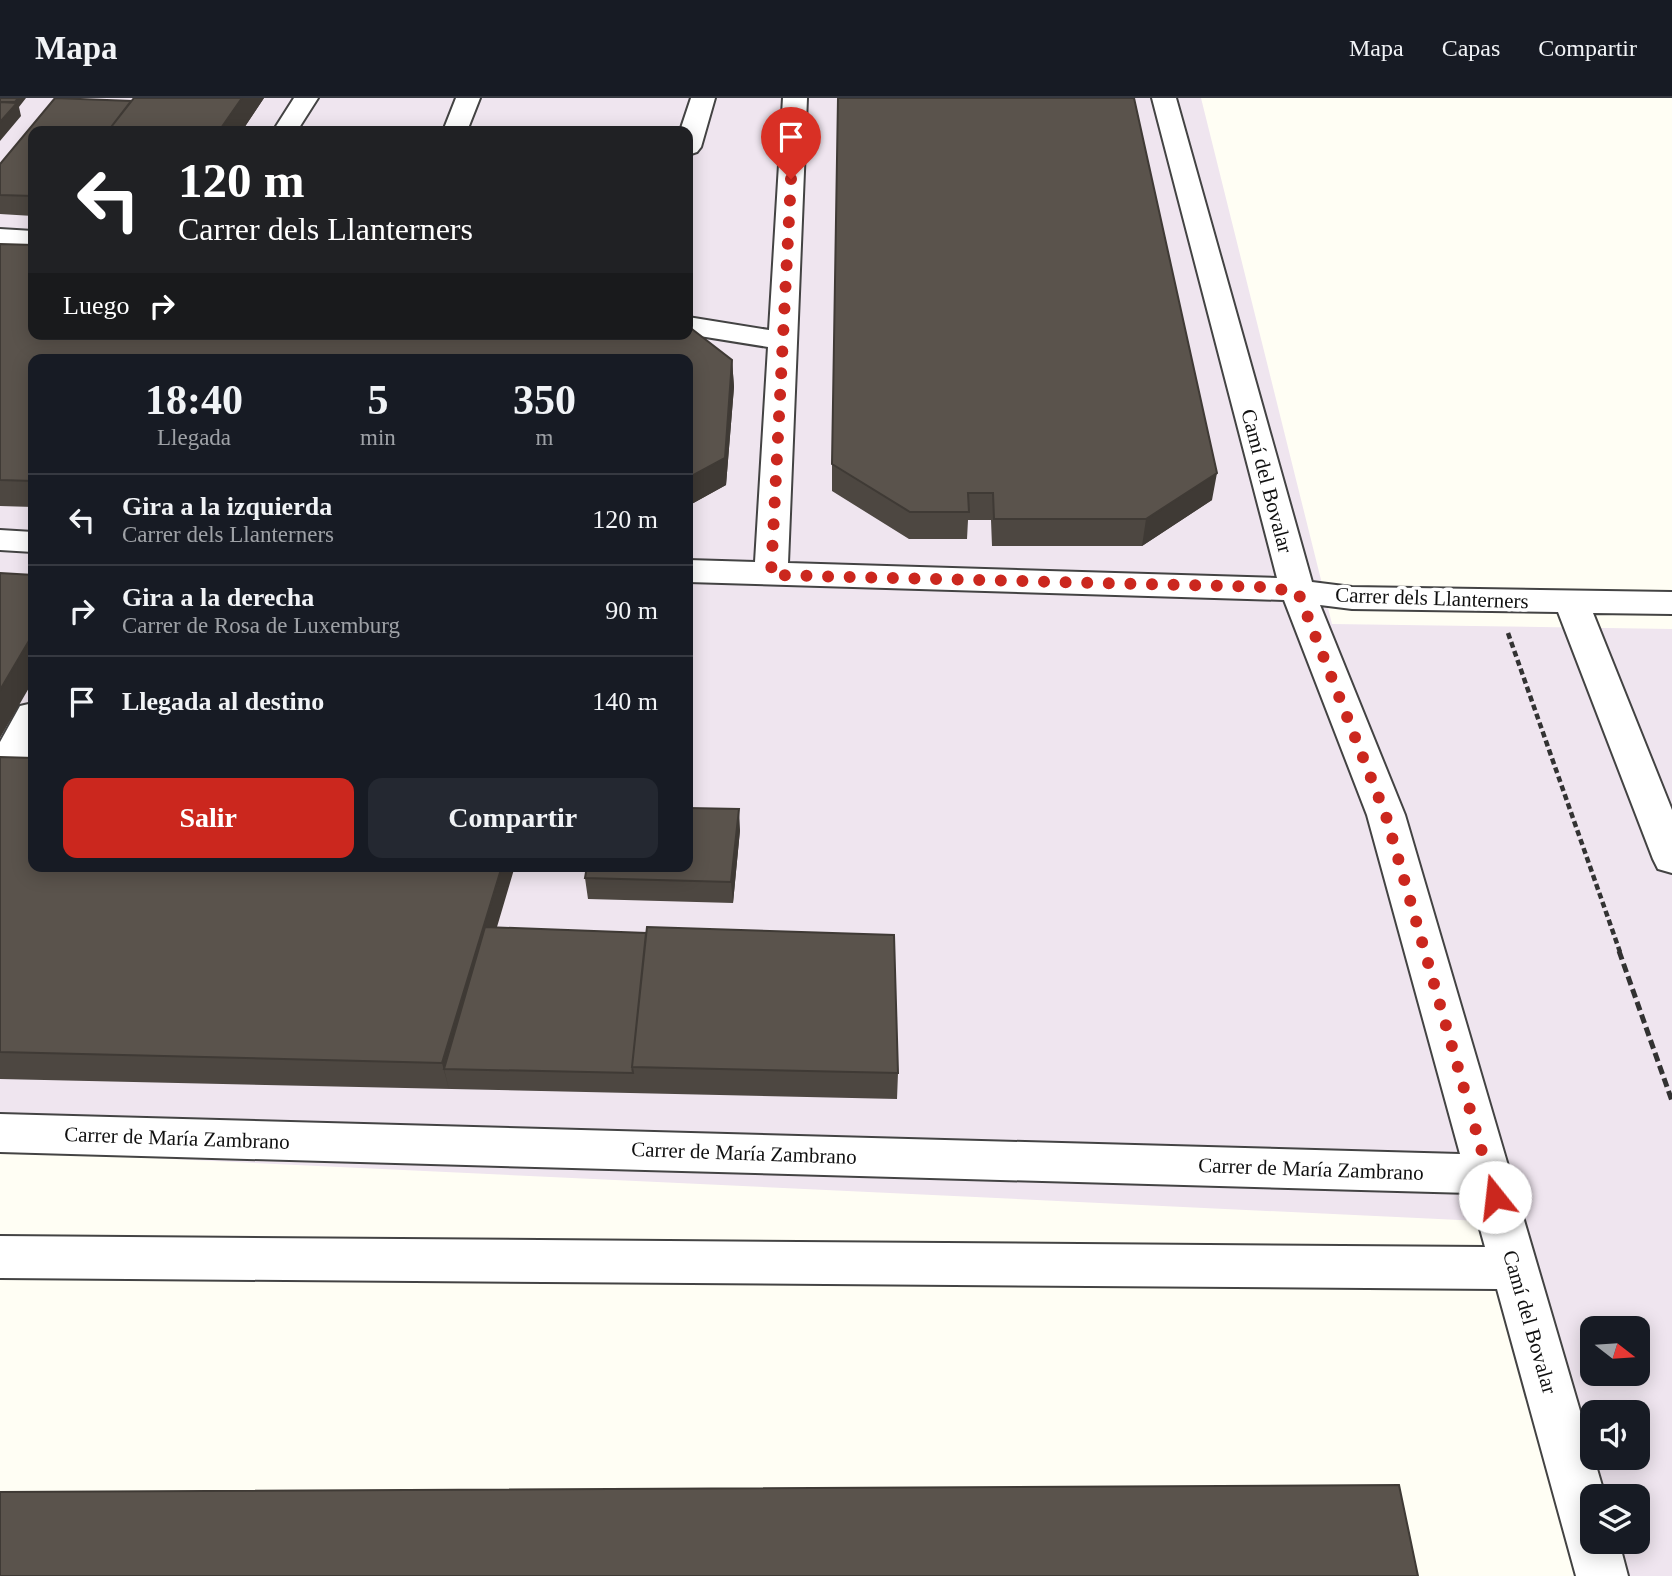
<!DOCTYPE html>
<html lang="es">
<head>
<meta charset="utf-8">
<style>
  body { margin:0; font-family:Georgia,serif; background:#242831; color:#f1f3f6; height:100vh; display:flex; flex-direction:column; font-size:26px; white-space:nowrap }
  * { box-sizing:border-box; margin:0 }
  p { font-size:23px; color:#9ea1a6 }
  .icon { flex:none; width:38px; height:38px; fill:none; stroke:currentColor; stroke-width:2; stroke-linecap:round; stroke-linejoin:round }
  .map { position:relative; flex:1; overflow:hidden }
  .sheet { position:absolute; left:28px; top:256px; width:665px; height:518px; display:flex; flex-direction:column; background:#171b24; border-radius:14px; box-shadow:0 4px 18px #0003 }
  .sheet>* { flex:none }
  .banner { position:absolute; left:28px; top:28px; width:665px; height:214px; border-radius:14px; box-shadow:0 4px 18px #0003; background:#202124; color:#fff; overflow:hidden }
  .needle { width:46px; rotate:107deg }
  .controls { position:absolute; left:1580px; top:1218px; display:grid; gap:14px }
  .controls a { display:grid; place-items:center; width:70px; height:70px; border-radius:14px; background:#171b24; box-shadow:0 4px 18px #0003; font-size:35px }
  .pin { position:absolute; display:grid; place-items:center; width:60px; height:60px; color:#fff; margin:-72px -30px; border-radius:50% 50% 50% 0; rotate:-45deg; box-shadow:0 0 7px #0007 }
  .pin .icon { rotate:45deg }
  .me { position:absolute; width:77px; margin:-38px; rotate:344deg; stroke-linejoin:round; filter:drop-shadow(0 0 5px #0008) }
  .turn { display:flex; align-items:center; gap:24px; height:147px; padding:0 35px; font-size:32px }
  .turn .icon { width:91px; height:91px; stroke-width:2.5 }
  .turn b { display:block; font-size:49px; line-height:60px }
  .then { display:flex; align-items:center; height:66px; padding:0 35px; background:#0003; gap:14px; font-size:26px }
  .eta { display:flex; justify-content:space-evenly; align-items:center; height:119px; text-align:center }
  .eta b { font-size:42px; font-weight:700; line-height:49px }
  .button { display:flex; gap:14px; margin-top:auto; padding:14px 35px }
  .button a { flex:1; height:80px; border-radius:14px; background:#cb271e; color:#fff; font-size:28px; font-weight:700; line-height:80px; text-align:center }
  .button a+a { background:#242831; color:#f1f3f6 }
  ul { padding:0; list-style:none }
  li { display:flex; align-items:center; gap:21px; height:91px; padding:0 35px; border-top:2px solid #363941 }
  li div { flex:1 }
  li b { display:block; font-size:26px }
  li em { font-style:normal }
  header { display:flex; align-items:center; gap:42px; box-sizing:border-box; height:98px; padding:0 35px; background:#171b24; border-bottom:2px solid #363941 }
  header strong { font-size:33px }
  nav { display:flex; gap:38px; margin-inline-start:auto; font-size:24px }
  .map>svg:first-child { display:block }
</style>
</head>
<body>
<header>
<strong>Mapa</strong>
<nav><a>Mapa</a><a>Capas</a><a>Compartir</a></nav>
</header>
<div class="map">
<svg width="1672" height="1478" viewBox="0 0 1672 1478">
  <rect width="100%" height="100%" fill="#fffef4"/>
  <!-- industrial -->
  <path fill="#efe5ef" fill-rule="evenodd" d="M0,0h1201l131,526 340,5v947h-70l-9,-34h45v-46h-46v46l-90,-320 -1502,-71zM33,33h655v203h-655zM33,261h655v507h-655zM1592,1230h46v46h-46zM1592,1314h46v46h-46z"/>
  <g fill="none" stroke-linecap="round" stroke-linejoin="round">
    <!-- minor casing -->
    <g stroke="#434343" stroke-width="4">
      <path id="minor" d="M294,0h24l-21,33h-24z
        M456,0h24l-13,33h-24z
        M691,0h24l-14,49 -4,5 -9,3v-24h-8z
        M783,0h24l-19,465 489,15 -125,-480h24l136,484 40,5 320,5v22l-79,-1 79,197v63l-14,-4 -5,-10 -95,-247 -206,-3 -32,-4 85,210 200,681h-13v46h27l9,34h-52l-79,-287 -1497,-11v-42l1485,11 -15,-54 -1470,-41v-38l1460,40 -93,-339 -83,-215 -596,-18v-22l67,2 13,-215 -81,-13 1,-17 81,13z
        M0,131l33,2v16l-33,-2z
        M0,432l33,2v20l-33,-2z
        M33,605v45l-20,36 -13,4v-46l20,-36z"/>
    </g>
    <!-- path-far1 -->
    <path stroke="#323232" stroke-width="4.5" stroke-dasharray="6 3.5" stroke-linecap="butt" d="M1508,535l112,319"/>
    <!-- path -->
    <path stroke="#323232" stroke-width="5" stroke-dasharray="9 4.5" stroke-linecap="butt" d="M1619,853l53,150"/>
    <!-- minor -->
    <use href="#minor" fill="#fff" fill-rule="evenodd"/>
  </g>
  <!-- wall -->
  <path fill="#4d4741" d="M55,0l76,3 3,-3h130l-22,33h-209v85l-33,-2v-50z
    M0,146l33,1v89h655v-8l44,34 2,27 -8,98 -38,21v-147h-655v148l-33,-1z
    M832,366l380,36 -70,46h-150l-1,-26h-23l-1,19h-58l-77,-48z
    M0,659l497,170 401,146 -1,26 -897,-20z
    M740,732l-7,73 -145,-4 -3,-21z"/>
  <!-- shaded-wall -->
  <path fill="#3f3a35" d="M18,0h8l-7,9 2,9 -21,25v-19z
    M242,0h22l-22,33h-23z
    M732,262l2,27 -8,98 -38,21v-28z
    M1217,375l-5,27 -70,46 4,-27z
    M33,536v47l-33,57v-48z
    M739,711l1,21 -7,73 -2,-21z
    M502,768h13l-60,203h-11l5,20 -7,-26z"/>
  <!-- building -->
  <path fill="#5a534c" stroke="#3f3a35" stroke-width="2" d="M0,0h18l-3,4h-15z
    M55,0l76,3 -23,30h-75v65l-33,-1v-31z
    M134,0h108l-23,33h-111z
    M838,0h296l83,375 -71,46h-152l-1,-26h-25l1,19h-59l-78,-48z
    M0,4l17,1 -17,19z
    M0,146l33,1v89h655v-8l44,34 -7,98 -37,20v-119h-655v122l-33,-1z
    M0,475l33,2v59l-33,56z
    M0,659l33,1v108h469l-60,197 -442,-11z
    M688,710l51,1 -8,73 -146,-4 2,-12h101z
    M485,829l161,6 -14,134 1,6 -189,-4z
    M647,829l247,8 4,138 -266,-6z
    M1399,1387l19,91h-1418v-84z"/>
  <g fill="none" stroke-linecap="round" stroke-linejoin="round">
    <!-- route -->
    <path stroke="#cb271e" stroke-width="12" stroke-dasharray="0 21.6" d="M791,81l-20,396 494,12 33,5 88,224 109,381"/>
  </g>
  <g text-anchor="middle" stroke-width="7" stroke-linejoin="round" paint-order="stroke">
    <!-- street labels -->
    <g font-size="21" fill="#101010" stroke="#fff">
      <text transform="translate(1267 383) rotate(75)" y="7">Camí del Bovalar</text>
      <text transform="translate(1432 500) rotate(2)" y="7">Carrer dels Llanterners</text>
      <text transform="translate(177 1040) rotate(2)" y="7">Carrer de María Zambrano</text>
      <text transform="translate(744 1055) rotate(2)" y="7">Carrer de María Zambrano</text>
      <text transform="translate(1311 1071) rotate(2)" y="7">Carrer de María Zambrano</text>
      <text transform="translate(1530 1224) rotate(74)" y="7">Camí del Bovalar</text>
    </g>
  </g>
</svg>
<div class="controls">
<a><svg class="needle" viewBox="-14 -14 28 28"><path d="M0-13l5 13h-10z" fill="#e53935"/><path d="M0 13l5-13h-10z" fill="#9ea1a6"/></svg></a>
<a><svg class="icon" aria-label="sound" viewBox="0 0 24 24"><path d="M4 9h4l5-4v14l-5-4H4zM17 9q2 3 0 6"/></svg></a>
<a><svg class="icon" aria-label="layers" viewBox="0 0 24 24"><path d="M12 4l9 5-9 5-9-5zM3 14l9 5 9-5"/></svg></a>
</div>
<div class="pin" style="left:791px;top:81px;background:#d93025"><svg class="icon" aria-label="arrive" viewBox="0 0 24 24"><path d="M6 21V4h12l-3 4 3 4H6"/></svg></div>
<svg class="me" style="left:1495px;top:1099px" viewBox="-20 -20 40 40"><circle r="19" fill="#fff"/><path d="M0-13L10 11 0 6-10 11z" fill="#cb271e"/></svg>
<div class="banner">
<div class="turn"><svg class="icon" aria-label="left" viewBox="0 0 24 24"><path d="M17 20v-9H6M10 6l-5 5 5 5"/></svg><div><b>120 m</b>Carrer dels Llanterners</div></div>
<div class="then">Luego<svg class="icon" aria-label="right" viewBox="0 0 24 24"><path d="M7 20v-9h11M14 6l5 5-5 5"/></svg></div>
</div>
<section class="sheet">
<div class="eta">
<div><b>18:40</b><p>Llegada</p></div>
<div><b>5</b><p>min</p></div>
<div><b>350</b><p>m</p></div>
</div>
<ul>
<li><svg class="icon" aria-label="left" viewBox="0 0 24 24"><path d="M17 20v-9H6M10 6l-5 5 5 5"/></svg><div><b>Gira a la izquierda</b><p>Carrer dels Llanterners</p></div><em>120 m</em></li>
<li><svg class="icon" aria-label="right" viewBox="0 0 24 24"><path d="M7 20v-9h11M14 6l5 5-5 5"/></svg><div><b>Gira a la derecha</b><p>Carrer de Rosa de Luxemburg</p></div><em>90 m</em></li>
<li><svg class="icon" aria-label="arrive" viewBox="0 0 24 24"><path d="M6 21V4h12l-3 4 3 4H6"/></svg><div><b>Llegada al destino</b></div><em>140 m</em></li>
</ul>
<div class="button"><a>Salir</a><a>Compartir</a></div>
</section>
</div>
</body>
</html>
